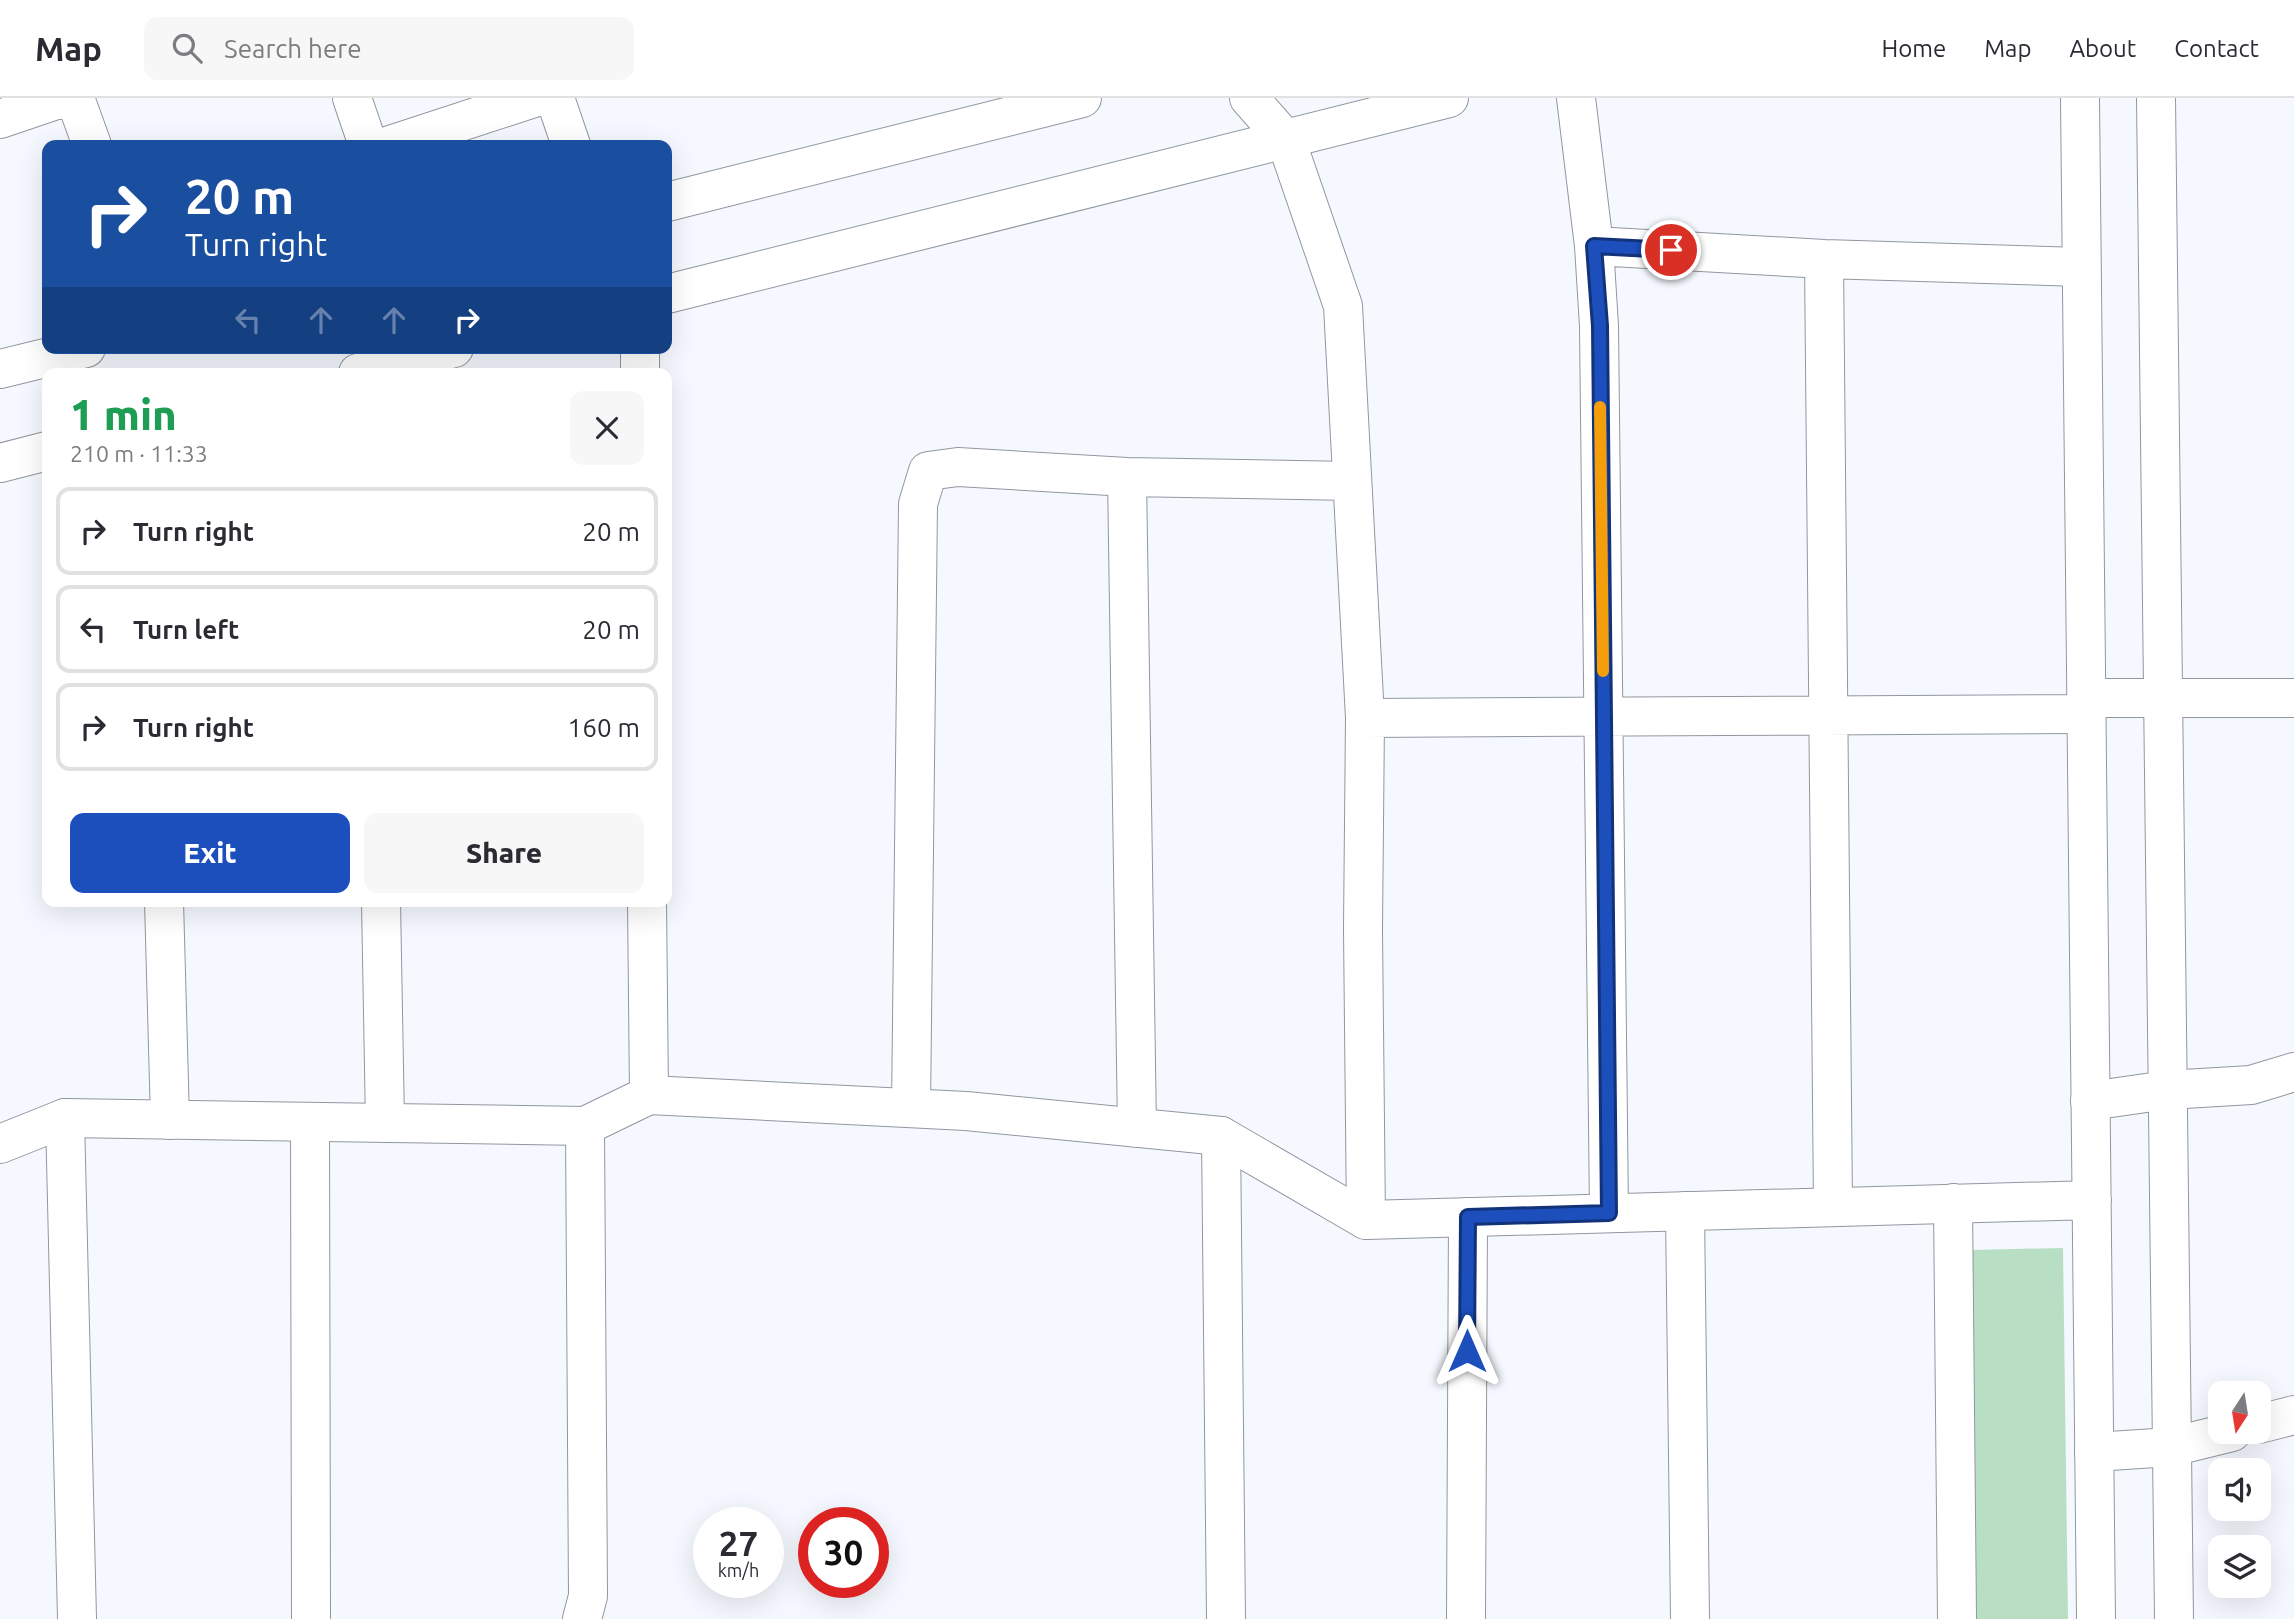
<!DOCTYPE html>
<html lang="en">
<head>
<meta charset="utf-8">
<style>
  body { margin:0; font-family:Ubuntu,sans-serif; background:#f7f7f7; color:#2b2b33; height:100vh; display:flex; flex-direction:column; font-size:26px; white-space:nowrap }
  * { box-sizing:border-box; margin:0 }
  p { font-size:23px; color:#7c7c81 }
  .icon { flex:none; width:38px; height:38px; fill:none; stroke:currentColor; stroke-width:2; stroke-linecap:round; stroke-linejoin:round }
  .map { position:relative; flex:1; overflow:hidden }
  .details { position:absolute; left:42px; top:270px; width:630px; height:539px; display:flex; flex-direction:column; background:#fff; border-radius:14px; box-shadow:0 7px 28px #0002 }
  .details>* { flex:none }
  .banner { position:absolute; left:42px; top:42px; width:630px; height:214px; border-radius:14px; box-shadow:0 7px 28px #0002; background:#1a4fa0; color:#fff; overflow:hidden }
  .needle { width:46px; rotate:192deg }
  .buttons { position:absolute; left:2208px; top:1283px; display:grid; gap:14px }
  .buttons a { display:grid; place-items:center; width:63px; height:63px; border-radius:14px; background:#fff; box-shadow:0 7px 28px #0002; font-size:35px }
  .speed { position:absolute; left:693px; top:1409px; display:flex; gap:14px; font-size:35px; font-weight:700; text-align:center }
  .speed>* { display:grid; place-content:center; width:91px; height:91px; border-radius:50%; background:#fff; box-shadow:0 7px 28px #0002; line-height:1 }
  .speed small { font-size:18px; font-weight:400 }
  .speed .limit { border:10px solid #d22; background:#fff; color:#111 }
  .pin { position:absolute; display:grid; place-items:center; width:60px; height:60px; color:#fff; margin:-30px; border:4px solid #fff; border-radius:50%; box-shadow:0 2px 7px #0007 }
  .me { position:absolute; width:77px; margin:-38px; rotate:0deg; stroke-linejoin:round; filter:drop-shadow(0 0 5px #0008) }
  .turn { display:flex; align-items:center; gap:24px; height:147px; padding:0 28px; font-size:32px }
  .turn .icon { width:91px; height:91px; stroke-width:2.5 }
  .turn b { display:block; font-size:49px; line-height:60px }
  .lanes { display:flex; align-items:center; height:66px; padding:0 28px; background:#0003; justify-content:center; gap:35px; direction:ltr }
  .lanes .off { opacity:.35 }
  .round { display:grid; place-items:center; flex:none; width:74px; height:74px; border-radius:14px; background:#f7f7f7 }
  .summary { display:flex; align-items:center; justify-content:space-between; height:119px; padding:0 28px }
  h1 { font-size:42px; font-weight:800; line-height:52px; color:#1e9e55 }
  .primary-button { display:flex; gap:14px; margin-top:auto; padding:14px 28px }
  .primary-button a { flex:1; height:80px; border-radius:14px; background:#1c4fbc; color:#fff; font-size:28px; font-weight:800; line-height:80px; text-align:center }
  .primary-button a+a { background:#f7f7f7; color:#2b2b33 }
  ul { padding:0; list-style:none }
  li { display:flex; align-items:center; gap:21px; height:88px; margin:0 14px 10px; padding:0 14px; border:4px solid #e1e1e2; border-radius:14px }
  li div { flex:1 }
  li b { display:block; font-size:26px }
  li em { font-style:normal }
  header { display:flex; align-items:center; gap:42px; box-sizing:border-box; height:98px; padding:0 35px; background:#fff; border-bottom:2px solid #e1e1e2 }
  header strong { font-size:33px }
  nav { display:flex; gap:38px; margin-inline-start:auto; font-size:24px }
  .search { width:490px; height:63px; background:#f7f7f7; display:flex; align-items:center; gap:18px; box-sizing:border-box; padding:0 24px; border-radius:14px; color:#7c7c81; font-size:26px }
  .map>svg:first-child { display:block }
</style>
</head>
<body>
<header>
<strong>Map</strong>
<div class="search"><svg class="icon" aria-label="search" viewBox="0 0 24 24"><circle cx="10" cy="10" r="6"/><path d="M15 15l6 6"/></svg>Search here</div>
<nav><a>Home</a><a>Map</a><a>About</a><a>Contact</a></nav>
</header>
<div class="map">
<svg width="2294" height="1521" viewBox="0 0 2294 1521">
  <rect width="100%" height="100%" fill="#f5f9ff"/>
  <!-- green -->
  <path fill="#b8dfc4" d="M2063,1150l5,371h-93l-5,-369z"/>
  <g fill="none" stroke-linecap="round" stroke-linejoin="round">
    <!-- minor casing -->
    <g stroke="#91979f" stroke-width="40">
      <path id="minor" d="M75,0l17,47
        M352,0l16,47
        M555,0l16,47
        M1249,0l37,42 57,166 22,412 -2,211 3,291
        M1576,0l18,148 5,80 10,887
        M0,21l62,-21
        M390,47l144,-47
        M1594,148l230,13 257,8
        M1824,161l9,947
        M640,250v25
        M1127,379l10,651
        M2086,600h208
        M1365,620l721,-4
        M164,803l6,219
        M381,803l4,222
        M2090,1003l77,-11 84,-5 43,-13
        M911,1010l7,-604 10,-33 30,-4 169,10 225,4
        M65,1020l12,501
        M310,1024l1,497
        M1221,1038l5,483
        M1953,1105l4,416
        M1685,1113l5,408
        M2259,1326l35,-9
        M2094,1354l77,-5 61,-15
        M582,1521l6,-23 -3,-470 64,-31 -2,-194
        M1466,1521l2,-402"/>
    </g>
    <!-- tertiary casing -->
    <g stroke="#91979f" stroke-width="40">
      <path id="tertiary" d="M2080,0l16,1521
        M2156,0l18,1521
        M667,104l415,-104
        M667,196l782,-196
        M0,271l86,-21
        M358,275l96,-25
        M0,365l47,-12
        M649,997l317,16 255,25 145,84 726,-20
        M0,1046l65,-26 520,8"/>
    </g>
    <!-- minor -->
    <use href="#minor" stroke="#fff" stroke-width="38"/>
    <!-- tertiary -->
    <use href="#tertiary" stroke="#fff" stroke-width="38"/>
  </g>
  <g fill="none" stroke-linecap="round" stroke-linejoin="round">
    <!-- route casing -->
    <g stroke="#12337a" stroke-width="18">
      <path id="route" d="M1467,1253l1,-134 141,-4 -9,-887 -6,-80 77,4"/>
    </g>
    <!-- route -->
    <use href="#route" stroke="#1c4fbc" stroke-width="12"/>
    <!-- slow -->
    <path stroke="#f59e0b" stroke-width="12" d="M1600,309l3,264"/>
  </g>
</svg>
<div class="buttons">
<a><svg class="needle" viewBox="-14 -14 28 28"><path d="M0-13l5 13h-10z" fill="#e53935"/><path d="M0 13l5-13h-10z" fill="#7c7c81"/></svg></a>
<a><svg class="icon" aria-label="sound" viewBox="0 0 24 24"><path d="M4 9h4l5-4v14l-5-4H4zM17 9q2 3 0 6"/></svg></a>
<a><svg class="icon" aria-label="layers" viewBox="0 0 24 24"><path d="M12 4l9 5-9 5-9-5zM3 14l9 5 9-5"/></svg></a>
</div>
<div class="speed"><div>27<small>km/h</small></div><div class="limit">30</div></div>
<div class="pin" style="left:1671px;top:152px;background:#d93025"><svg class="icon" aria-label="arrive" viewBox="0 0 24 24"><path d="M6 21V4h12l-3 4 3 4H6"/></svg></div>
<svg class="me" style="left:1467px;top:1253px" viewBox="-20 -20 40 40"><path d="M0-17L14 15 0 8-14 15z" fill="#1c4fbc" stroke="#fff" stroke-width="4"/></svg>
<div class="banner">
<div class="turn"><svg class="icon" aria-label="right" viewBox="0 0 24 24"><path d="M7 20v-9h11M14 6l5 5-5 5"/></svg><div><b>20 m</b>Turn right</div></div>
<div class="lanes"><svg class="icon off" aria-label="left" viewBox="0 0 24 24"><path d="M17 20v-9H6M10 6l-5 5 5 5"/></svg><svg class="icon off" aria-label="ahead" viewBox="0 0 24 24"><path d="M12 20V5M6 11l6-6 6 6"/></svg><svg class="icon off" aria-label="ahead" viewBox="0 0 24 24"><path d="M12 20V5M6 11l6-6 6 6"/></svg><svg class="icon" aria-label="right" viewBox="0 0 24 24"><path d="M7 20v-9h11M14 6l5 5-5 5"/></svg></div>
</div>
<section class="details">
<div class="summary"><div><h1>1 min</h1><p>210 m · 11:33</p></div><a class="round"><svg class="icon" aria-label="close" viewBox="0 0 24 24"><path d="M6 6l12 12M18 6L6 18"/></svg></a></div>
<ul>
<li><svg class="icon" aria-label="right" viewBox="0 0 24 24"><path d="M7 20v-9h11M14 6l5 5-5 5"/></svg><div><b>Turn right</b></div><em>20 m</em></li>
<li><svg class="icon" aria-label="left" viewBox="0 0 24 24"><path d="M17 20v-9H6M10 6l-5 5 5 5"/></svg><div><b>Turn left</b></div><em>20 m</em></li>
<li><svg class="icon" aria-label="right" viewBox="0 0 24 24"><path d="M7 20v-9h11M14 6l5 5-5 5"/></svg><div><b>Turn right</b></div><em>160 m</em></li>
</ul>
<div class="primary-button"><a>Exit</a><a>Share</a></div>
</section>
</div>
</body>
</html>
